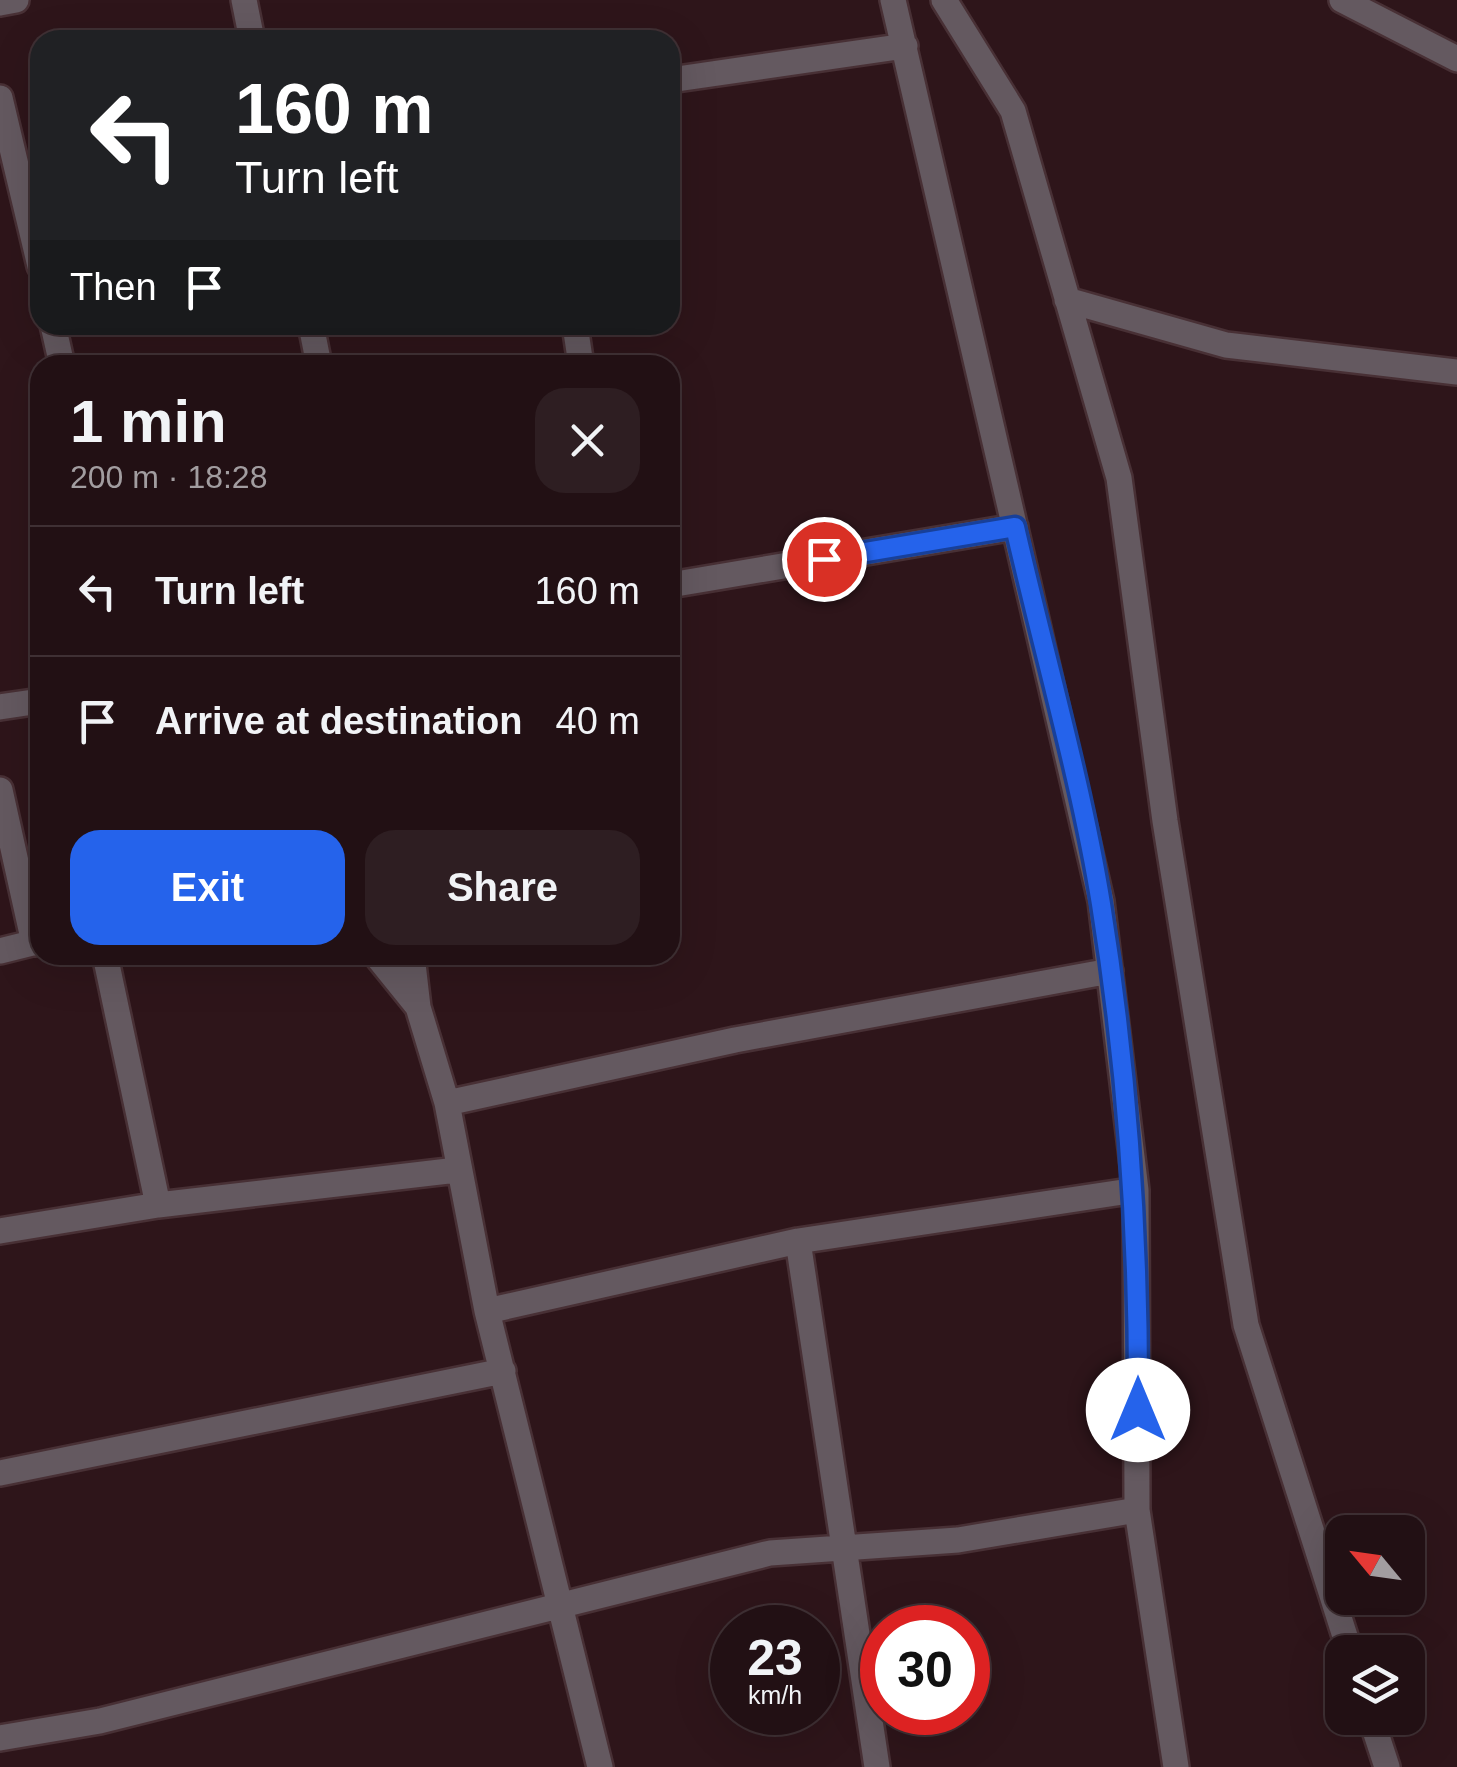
<!DOCTYPE html>
<html lang="en">
<head>
<meta charset="utf-8">
<style>
  body { margin:0; font-family:Helvetica,sans-serif; background:#2e1e22; color:#f1f3f6; height:100vh; display:flex; flex-direction:column; font-size:38px; white-space:nowrap }
  * { box-sizing:border-box; margin:0 }
  p { font-size:32px; color:#a29da0 }
  .icon { flex:none; width:55px; height:55px; fill:none; stroke:currentColor; stroke-width:2; stroke-linecap:round; stroke-linejoin:round }
  .map { position:relative; flex:1; overflow:hidden }
  .panel { position:absolute; left:30px; top:355px; width:650px; height:610px; display:flex; flex-direction:column; background:#221014; border-radius:30px; box-shadow:0 10px 40px #0002,0 0 0 2px #3f3034 }
  .panel>* { flex:none }
  .hud { position:absolute; left:30px; top:30px; width:650px; height:305px; border-radius:30px; box-shadow:0 10px 40px #0002,0 0 0 2px #3f3034; background:#202124; color:#fff; overflow:hidden }
  .needle { width:65px; rotate:299deg }
  .tools { position:absolute; left:1325px; top:1515px; display:grid; gap:20px }
  .tools a { display:grid; place-items:center; width:100px; height:100px; border-radius:20px; background:#221014; box-shadow:0 10px 40px #0002,0 0 0 2px #3f3034; font-size:50px }
  .speed { position:absolute; left:710px; top:1605px; display:flex; gap:20px; font-size:50px; font-weight:700; text-align:center }
  .speed>* { display:grid; place-content:center; width:130px; height:130px; border-radius:50%; background:#221014; box-shadow:0 10px 40px #0002,0 0 0 2px #3f3034; line-height:1 }
  .speed small { font-size:25px; font-weight:400 }
  .speed .limit { border:15px solid #d22; background:#fff; color:#111 }
  .pin { position:absolute; display:grid; place-items:center; width:85px; height:85px; color:#fff; margin:-42px; border:5px solid #fff; border-radius:50%; box-shadow:0 2px 10px #0007 }
  .me { position:absolute; width:110px; margin:-55px; rotate:0deg; stroke-linejoin:round; filter:drop-shadow(0 0 8px #0008) }
  .turn { display:flex; align-items:center; gap:35px; height:210px; padding:0 40px; font-size:45px }
  .turn .icon { width:130px; height:130px; stroke-width:2.5 }
  .turn b { display:block; font-size:70px; line-height:85px }
  .then { display:flex; align-items:center; height:95px; padding:0 40px; background:#0003; gap:20px; font-size:38px }
  .round { display:grid; place-items:center; flex:none; width:105px; height:105px; border-radius:30px; background:#2e1e22 }
  .headline { display:flex; align-items:center; justify-content:space-between; height:170px; padding:0 40px }
  h1 { font-size:60px; font-weight:600; line-height:75px }
  .button { display:flex; gap:20px; margin-top:auto; padding:20px 40px }
  .button a { flex:1; height:115px; border-radius:30px; background:#2563eb; color:#fff; font-size:40px; font-weight:600; line-height:115px; text-align:center }
  .button a+a { background:#2e1e22; color:#f1f3f6 }
  ul { padding:0; list-style:none }
  li { display:flex; align-items:center; gap:30px; height:130px; padding:0 40px; border-top:2px solid #3f3034 }
  li div { flex:1 }
  li b { display:block; font-size:38px }
  li em { font-style:normal }
  .map>svg:first-child { display:block }
</style>
</head>
<body>
<div class="map">
<svg width="1457" height="1767" viewBox="0 0 1457 1767">
  <rect width="100%" height="100%" fill="#2e151a"/>
  <g fill="none" stroke-linecap="round" stroke-linejoin="round">
    <!-- street casing -->
    <g stroke="#483035" stroke-width="30">
      <path id="street" d="M244,0l8,40
        M893,0l208,901 35,289 1,320 39,257
        M944,0l69,111 106,367 46,343 81,504 104,327
        M1342,0l115,59
        M0,3l16,-3
        M670,80l235,-34
        M0,98l40,168
        M1067,300l159,45 231,27
        M53,325l9,40
        M311,325l8,40
        M575,325l6,40
        M670,585l345,-58
        M0,707l40,-6
        M0,790l34,153
        M0,951l40,-10
        M105,955l53,250
        M376,955l42,52 29,96 40,208 113,456
        M412,955l6,52
        M447,1103l288,-63 375,-69
        M0,1231l158,-26 299,-35
        M798,1241l79,526
        M487,1311l311,-70 338,-51
        M0,1473l503,-102
        M1371,1718l16,49
        M0,1738l100,-17 670,-168 188,-13 179,-30"/>
    </g>
    <!-- street -->
    <use href="#street" stroke="#645960" stroke-width="25"/>
  </g>
  <g fill="none" stroke-linecap="round" stroke-linejoin="round">
    <!-- route casing -->
    <g stroke="#184099" stroke-width="25">
      <path id="route" d="M824,559l191,-32c28,123 66,253 86,377 27,168 38,335 37,506"/>
    </g>
    <!-- route -->
    <use href="#route" stroke="#2563eb" stroke-width="18"/>
  </g>
</svg>
<div class="tools">
<a><svg class="needle" viewBox="-14 -14 28 28"><path d="M0-13l5 13h-10z" fill="#e53935"/><path d="M0 13l5-13h-10z" fill="#a29da0"/></svg></a>
<a><svg class="icon" aria-label="layers" viewBox="0 0 24 24"><path d="M12 4l9 5-9 5-9-5zM3 14l9 5 9-5"/></svg></a>
</div>
<div class="speed"><div>23<small>km/h</small></div><div class="limit">30</div></div>
<div class="pin" style="left:824px;top:559px;background:#d93025"><svg class="icon" aria-label="arrive" viewBox="0 0 24 24"><path d="M6 21V4h12l-3 4 3 4H6"/></svg></div>
<svg class="me" style="left:1138px;top:1410px" viewBox="-20 -20 40 40"><circle r="19" fill="#fff"/><path d="M0-13L10 11 0 6-10 11z" fill="#2563eb"/></svg>
<div class="hud">
<div class="turn"><svg class="icon" aria-label="left" viewBox="0 0 24 24"><path d="M17 20v-9H6M10 6l-5 5 5 5"/></svg><div><b>160 m</b>Turn left</div></div>
<div class="then">Then<svg class="icon" aria-label="arrive" viewBox="0 0 24 24"><path d="M6 21V4h12l-3 4 3 4H6"/></svg></div>
</div>
<section class="panel">
<div class="headline"><div><h1>1 min</h1><p>200 m · 18:28</p></div><a class="round"><svg class="icon" aria-label="close" viewBox="0 0 24 24"><path d="M6 6l12 12M18 6L6 18"/></svg></a></div>
<ul>
<li><svg class="icon" aria-label="left" viewBox="0 0 24 24"><path d="M17 20v-9H6M10 6l-5 5 5 5"/></svg><div><b>Turn left</b></div><em>160 m</em></li>
<li><svg class="icon" aria-label="arrive" viewBox="0 0 24 24"><path d="M6 21V4h12l-3 4 3 4H6"/></svg><div><b>Arrive at destination</b></div><em>40 m</em></li>
</ul>
<div class="button"><a>Exit</a><a>Share</a></div>
</section>
</div>
</body>
</html>
